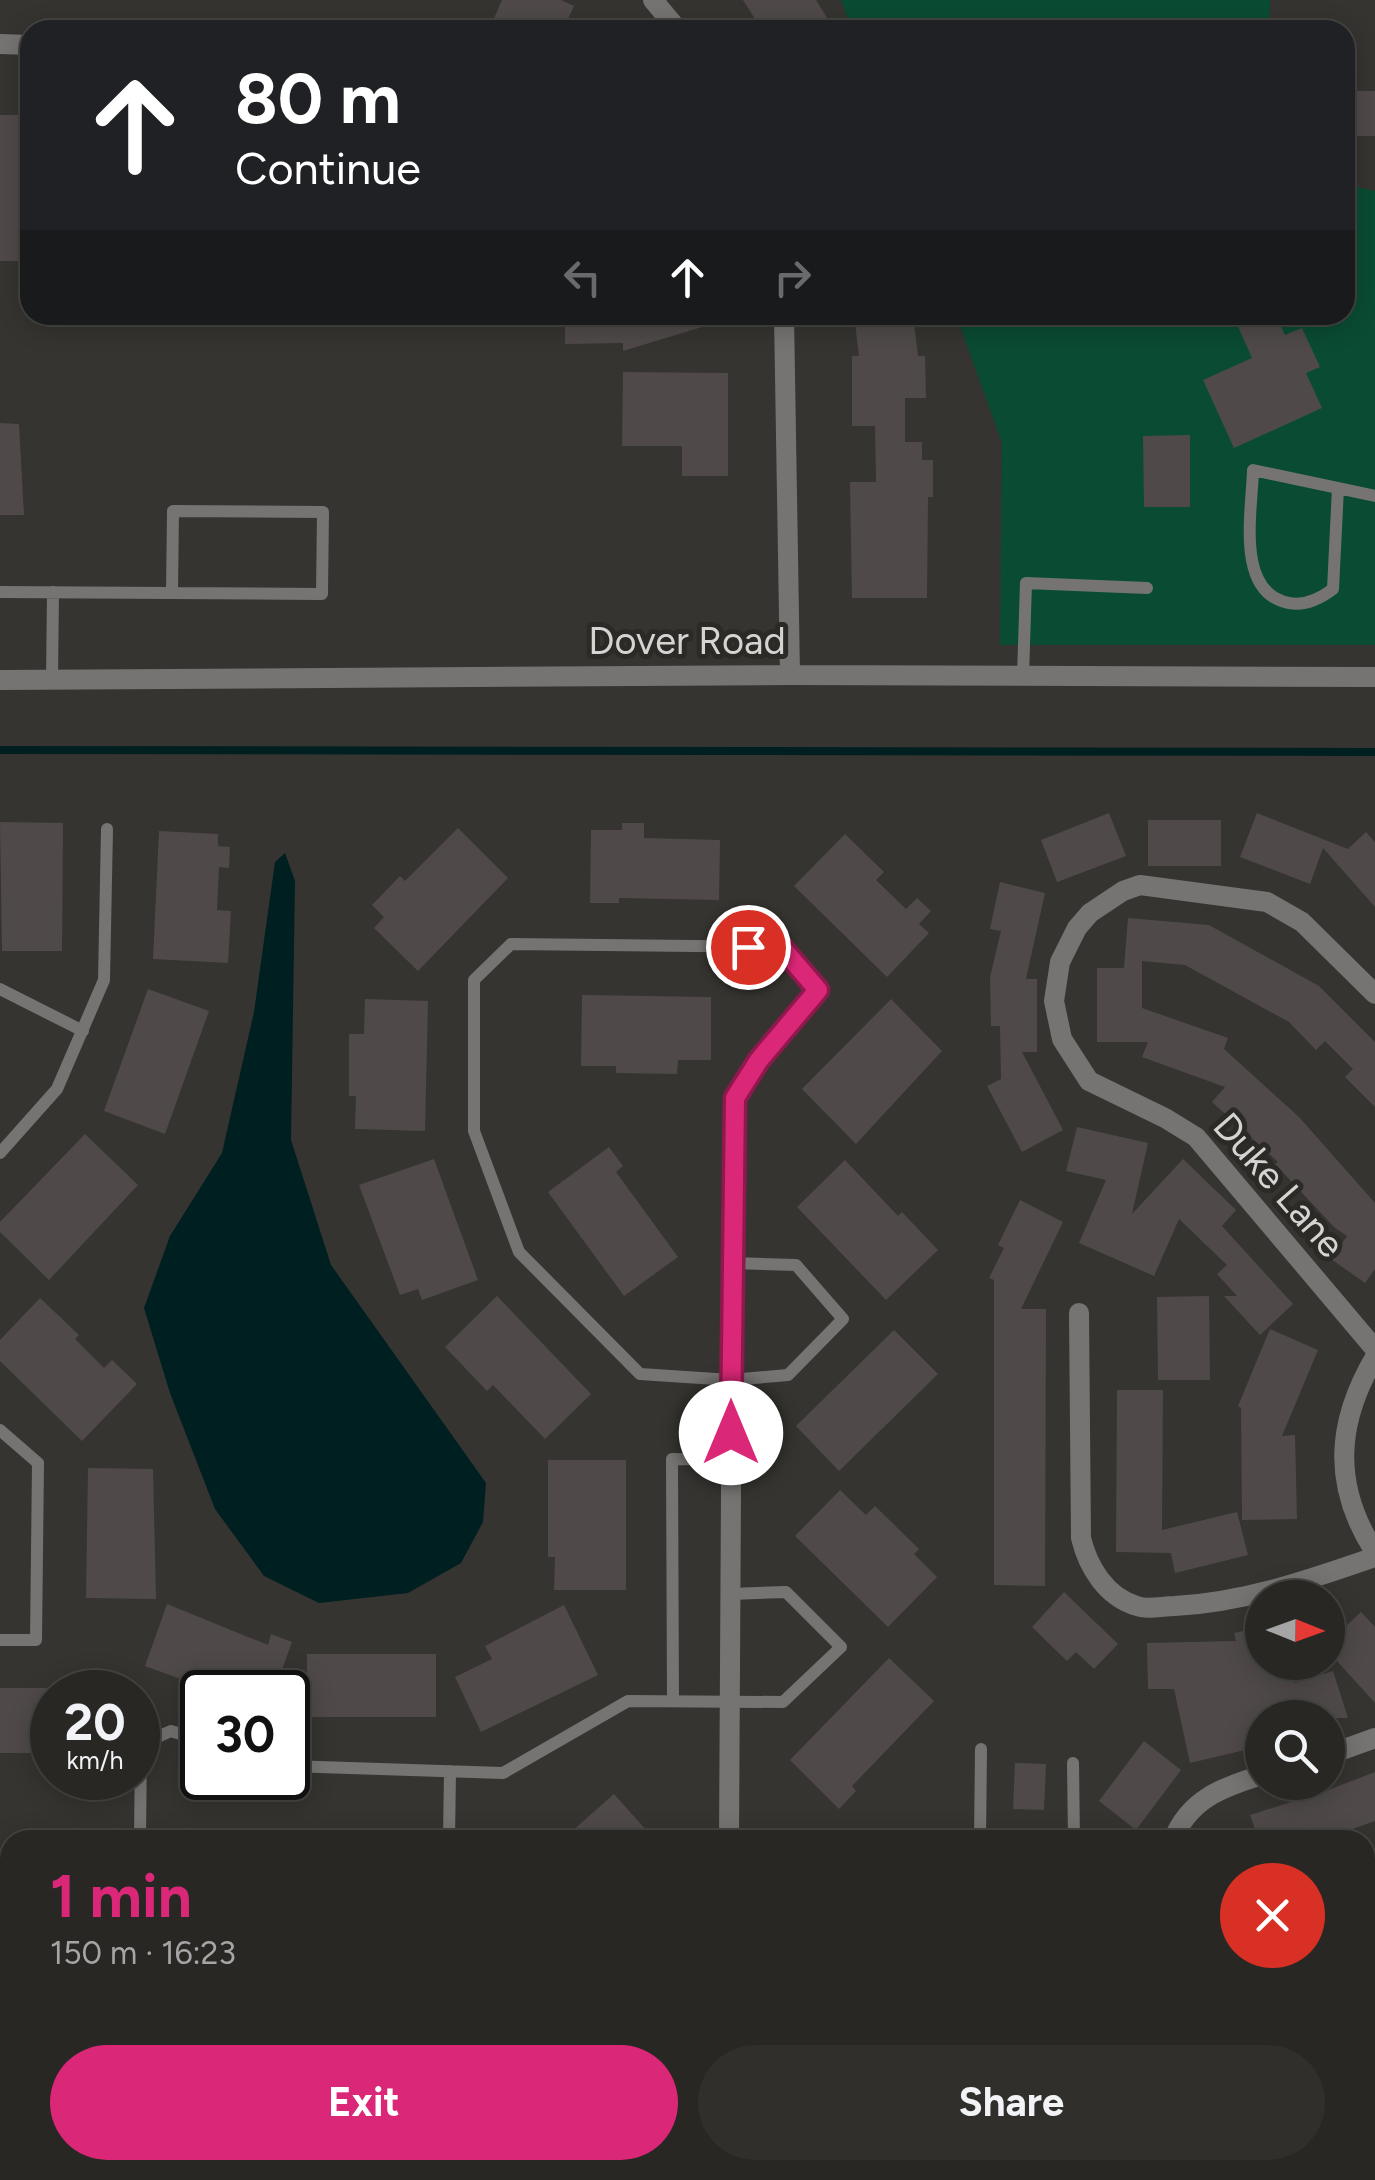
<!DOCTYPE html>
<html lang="en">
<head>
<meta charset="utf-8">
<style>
  body { margin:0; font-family:Figtree,sans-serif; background:#302f2c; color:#f1f3f6; height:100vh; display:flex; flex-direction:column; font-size:38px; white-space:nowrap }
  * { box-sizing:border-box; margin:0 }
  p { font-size:32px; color:#a5a5a6 }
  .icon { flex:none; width:55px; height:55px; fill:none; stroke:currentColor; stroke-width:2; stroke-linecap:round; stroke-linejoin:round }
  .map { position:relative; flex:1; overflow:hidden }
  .side { position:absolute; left:0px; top:1830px; width:1375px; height:350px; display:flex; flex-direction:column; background:#282724; border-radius:30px 30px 0 0; box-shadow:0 5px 25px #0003,0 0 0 2px #444441 }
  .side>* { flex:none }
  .guide { position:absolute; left:20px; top:20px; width:1335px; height:305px; border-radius:30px; box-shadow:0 5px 25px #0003,0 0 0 2px #444441; background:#202124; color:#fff; overflow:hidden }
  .needle { width:65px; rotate:91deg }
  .fabs { position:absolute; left:1245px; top:1580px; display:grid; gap:20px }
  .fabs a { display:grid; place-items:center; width:100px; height:100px; border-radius:50%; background:#282724; box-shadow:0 5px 25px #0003,0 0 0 2px #444441; font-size:50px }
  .speed { position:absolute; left:30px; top:1670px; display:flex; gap:20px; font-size:50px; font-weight:700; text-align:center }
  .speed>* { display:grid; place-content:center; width:130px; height:130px; border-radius:50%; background:#282724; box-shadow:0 5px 25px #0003,0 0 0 2px #444441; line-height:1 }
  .speed small { font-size:25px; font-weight:400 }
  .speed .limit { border:5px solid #111; border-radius:15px; background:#fff; color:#111 }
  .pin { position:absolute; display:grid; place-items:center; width:85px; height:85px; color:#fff; margin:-42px; border:5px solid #fff; border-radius:50%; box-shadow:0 2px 10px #0007 }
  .me { position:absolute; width:110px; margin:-55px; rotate:0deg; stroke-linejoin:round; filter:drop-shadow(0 0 8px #0008) }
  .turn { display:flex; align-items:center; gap:35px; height:210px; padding:0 50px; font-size:45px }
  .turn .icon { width:130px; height:130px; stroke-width:2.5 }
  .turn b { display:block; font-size:70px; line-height:85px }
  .lanes { display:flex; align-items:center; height:95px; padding:0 50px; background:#0003; justify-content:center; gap:50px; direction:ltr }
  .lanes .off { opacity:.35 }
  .round { display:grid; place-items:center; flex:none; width:105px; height:105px; border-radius:52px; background:#302f2c }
  .head { display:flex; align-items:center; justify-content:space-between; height:170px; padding:0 50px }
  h1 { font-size:60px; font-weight:700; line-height:75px; color:#db2777 }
  .primary-button { display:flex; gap:20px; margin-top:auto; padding:20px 50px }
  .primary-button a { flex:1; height:115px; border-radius:60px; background:#db2777; color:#fff; font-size:40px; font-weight:700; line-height:115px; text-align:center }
  .primary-button a+a { background:#302f2c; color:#f1f3f6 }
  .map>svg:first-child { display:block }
</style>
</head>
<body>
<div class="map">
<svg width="1375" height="2180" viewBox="0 0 1375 2180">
  <rect width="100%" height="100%" fill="#353430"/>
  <!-- green -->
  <path fill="#0a4b33" d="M841,0h429l-1,30h-417z
    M1345,184l30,7v454h-375l2,-202 -46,-128h389z"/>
  <!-- water -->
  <path fill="#001f21" d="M285,853l10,28 -4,259 40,125 155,218 -3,39 -22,41 -53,30 -89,10 -55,-27 -49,-67 -45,-116 -26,-85 26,-72 52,-83 32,-141 21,-150z"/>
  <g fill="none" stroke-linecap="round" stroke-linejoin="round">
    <!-- stream -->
    <path stroke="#001f21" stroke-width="8" d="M0,750l1375,2"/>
  </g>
  <!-- building -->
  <path fill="#4f4a49" d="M502,0h59l13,6 -11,24h-74z
    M743,0h73l13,21 -14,9h-53z
    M1345,91h30v45h-30z
    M0,115h23v146h-23z
    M565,315h159l1,5 -102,31v-8l-58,1z
    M854,315h59l5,41h7l1,42h-21v44h17v18h11v37h-5l-1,101h-75l-2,-116h26l-1,-56h-23v-70h7z
    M1257,315h19l9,20 17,-7 18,39 -14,6 16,35 -88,40 -31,-68 49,-22 -15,-34z
    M623,372l105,1v103h-46v-30h-60z
    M0,423l19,1 5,91h-24z
    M1190,435v72h-46l-1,-71z
    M1109,813l17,43 -69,26 -16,-42z
    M1257,813l91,36 18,-17 9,10v65l-52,-59 -13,36 -70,-27z
    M1148,820h73v46h-73z
    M0,822l63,1 -1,128h-60z
    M622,823h22v15l76,2 -1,60 -100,-2v5h-29l1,-73h31z
    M458,828l50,50 -90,93 -44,-43 10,-11 -12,-12 28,-29 5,5z
    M159,831l59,3v12l12,1 -1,21 -10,-1 -2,43 14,1 -3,52 -75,-4z
    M845,834l39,38 -8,8 30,29 11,-11 14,13 -12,13 10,9 -42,44 -93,-91z
    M1000,882l45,11 -19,86h11v73h-15l41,78 -41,22 -35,-66 14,-7 -1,-53h-9l-1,-49 11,-46 -11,-2z
    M1128,918l81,7 110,61 56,56v65l-30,-30 8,-8 -28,-28 -9,9 -27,-28 -104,-57 -43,-4v47l86,30 -4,11 75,68 76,86v66l-10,14 -34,-24 16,-23 -13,-9 -59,-63 3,-2 -66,-60 13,-15 -83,-30 6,-15h-51v-74h27z
    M148,989l61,22 -44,123 -61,-23z
    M582,995l129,2v63h-33l-1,14 -61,-1v-7h-35z
    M365,999l63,2 -3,130 -70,-2 1,-33h-7v-62h15z
    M891,999l51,52 -86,93 -54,-55z
    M1077,1127l71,16 -16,71 51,-55 53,51 -14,16 71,78 -33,31 -36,-39h13l-20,-22 10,-9 -48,-46 -25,57 -75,-33 27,-63 -40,-9z
    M85,1134l53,51 -89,95 -49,-48v-10z
    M609,1147l14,19 -7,6 62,85 -54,39 -76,-104z
    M434,1159l44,121 -56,20 -4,-11 -18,6 -41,-110z
    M845,1160l53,56 4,-4 36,38 -52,50 -89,-93z
    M1020,1200l43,22 -42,87h25l-1,277 -51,-1v-305l-5,-2 15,-30 -6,-3z
    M497,1296l94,98 -46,45 -52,-54 -6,6 -42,-44z
    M1209,1296l1,84h-52l-1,-83z
    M40,1298l39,37 -4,4 29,29 8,-8 25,24 -55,57 -82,-80v-21z
    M1270,1329l48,21 -36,86 13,-1 2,84 -55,1 -1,-112 -3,-2z
    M894,1330l44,44 -99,97 -43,-45z
    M1117,1390h46l-1,140 75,-18 11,43 -73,18 -4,-20 -55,-1z
    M548,1460h78v130h-72l1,-33h-7z
    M88,1468l65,1 3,130 -70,-1z
    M840,1490l26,25 9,-9 44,43 -5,5 23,23 -49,50 -93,-91z
    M1064,1592l54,52 -24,25 -18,-17 -9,9 -35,-34z
    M167,1604l101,41 3,-11 21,8 -18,50h-58l-71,-26z
    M564,1605l34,70 -117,57 -26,-55 37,-18 -7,-13z
    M1361,1612l14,15v76l-47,-52v-8z
    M1262,1627v35h28l5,21 38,-12 15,47h-92l6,28 -72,17 -16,-74h-26l-1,-46 89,-2 -2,-8z
    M307,1654h129v63h-129z
    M889,1658l45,43 -82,85 4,5 -17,18 -49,-49z
    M0,1688h52v65h-52z
    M1144,1741l37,29 -45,60 -37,-29z
    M1015,1763l31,1 -2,46 -31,-1z
    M1375,1772v49l-53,19h-63l-9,-25 73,-23z
    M614,1794l41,46h-93z"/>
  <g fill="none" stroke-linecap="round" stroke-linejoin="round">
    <!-- lane -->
    <path stroke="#757472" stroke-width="12" d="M1338,488l-5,101c-13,10 -27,17 -44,14 -54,-10 -37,-92 -36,-133l122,26
      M0,592l322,2 1,-82 -150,-1 -1,82
      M1023,676l3,-93 121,5
      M52,680l1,-88
      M0,989l83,42
      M0,1153l57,-64 47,-109 3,-151
      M732,1263l64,2 47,54 -55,56 -57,5 -91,-6 -121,-122 -45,-121v-151l37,-36 271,3 36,43 -59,70 -24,38 -2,49
      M0,1430l38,33 -2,177h-36
      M673,1701l-1,-242 59,1
      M981,1749l-1,91 94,-1
      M1073,1763l1,77
      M288,1766l215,7 125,-72 155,1 58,-55 -55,-55 -56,2
      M140,1840l1,-96 30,-13 31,10
      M449,1840l1,-69
      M0,1975h10
      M0,2127h10
      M1078,2170v10
      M414,2180v-10"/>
    <!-- street -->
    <path stroke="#757472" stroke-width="20" d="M653,0l25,30
      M0,44l30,1
      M784,315l6,360
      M0,680l790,-5 585,2
      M1375,994l-73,-72 -35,-20 -127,-17 -17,6 -33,22 -13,15 -17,34 -6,39 8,38 27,42 76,37 31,19 179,212
      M1079,1313l2,225c7,29 25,59 56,68 10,4 26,0 38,0 70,-4 134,-26 200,-49
      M1375,1357c-39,66 -43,129 0,195
      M1328,1755l47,-17
      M729,1840l4,-693
      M1173,1840c16,-41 50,-53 89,-65
      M1365,1955h10
      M0,2059h10
      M580,2180v-10"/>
  </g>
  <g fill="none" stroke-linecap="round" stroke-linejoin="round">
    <!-- route casing -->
    <g stroke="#8e194d" stroke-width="25">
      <path id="route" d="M731,1433l4,-335 24,-38 59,-70 -36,-42 -34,-1"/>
    </g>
    <!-- route -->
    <use href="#route" stroke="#db2777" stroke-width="18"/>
  </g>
  <g text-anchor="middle" stroke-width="10" stroke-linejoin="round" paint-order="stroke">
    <!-- street labels -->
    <g font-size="38" fill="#d5d4d2" stroke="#2b2a26">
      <text x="687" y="654">Dover Road</text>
      <text transform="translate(1279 1185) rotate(49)" y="13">Duke Lane</text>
    </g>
  </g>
</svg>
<div class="fabs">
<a><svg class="needle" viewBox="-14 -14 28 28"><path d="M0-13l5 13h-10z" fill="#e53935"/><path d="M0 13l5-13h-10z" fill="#a5a5a6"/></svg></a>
<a><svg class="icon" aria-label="search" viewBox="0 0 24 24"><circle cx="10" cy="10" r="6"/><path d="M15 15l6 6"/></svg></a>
</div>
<div class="speed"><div>20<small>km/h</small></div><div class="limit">30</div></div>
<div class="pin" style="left:748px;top:947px;background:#d93025"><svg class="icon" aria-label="arrive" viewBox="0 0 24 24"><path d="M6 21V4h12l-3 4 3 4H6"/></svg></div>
<svg class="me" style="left:731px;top:1433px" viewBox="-20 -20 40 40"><circle r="19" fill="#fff"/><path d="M0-13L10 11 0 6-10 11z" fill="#db2777"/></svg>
<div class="guide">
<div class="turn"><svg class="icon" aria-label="ahead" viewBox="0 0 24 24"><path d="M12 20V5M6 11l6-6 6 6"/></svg><div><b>80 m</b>Continue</div></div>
<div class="lanes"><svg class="icon off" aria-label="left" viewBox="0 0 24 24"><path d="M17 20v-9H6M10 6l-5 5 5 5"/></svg><svg class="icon" aria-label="ahead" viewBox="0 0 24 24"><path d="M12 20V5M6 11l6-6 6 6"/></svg><svg class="icon off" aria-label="right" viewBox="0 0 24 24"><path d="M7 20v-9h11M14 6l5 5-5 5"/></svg></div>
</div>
<section class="side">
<div class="head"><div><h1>1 min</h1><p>150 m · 16:23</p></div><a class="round" style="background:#d93025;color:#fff"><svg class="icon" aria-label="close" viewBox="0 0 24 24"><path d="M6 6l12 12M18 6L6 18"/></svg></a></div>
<div class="primary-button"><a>Exit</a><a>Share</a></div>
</section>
</div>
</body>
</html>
